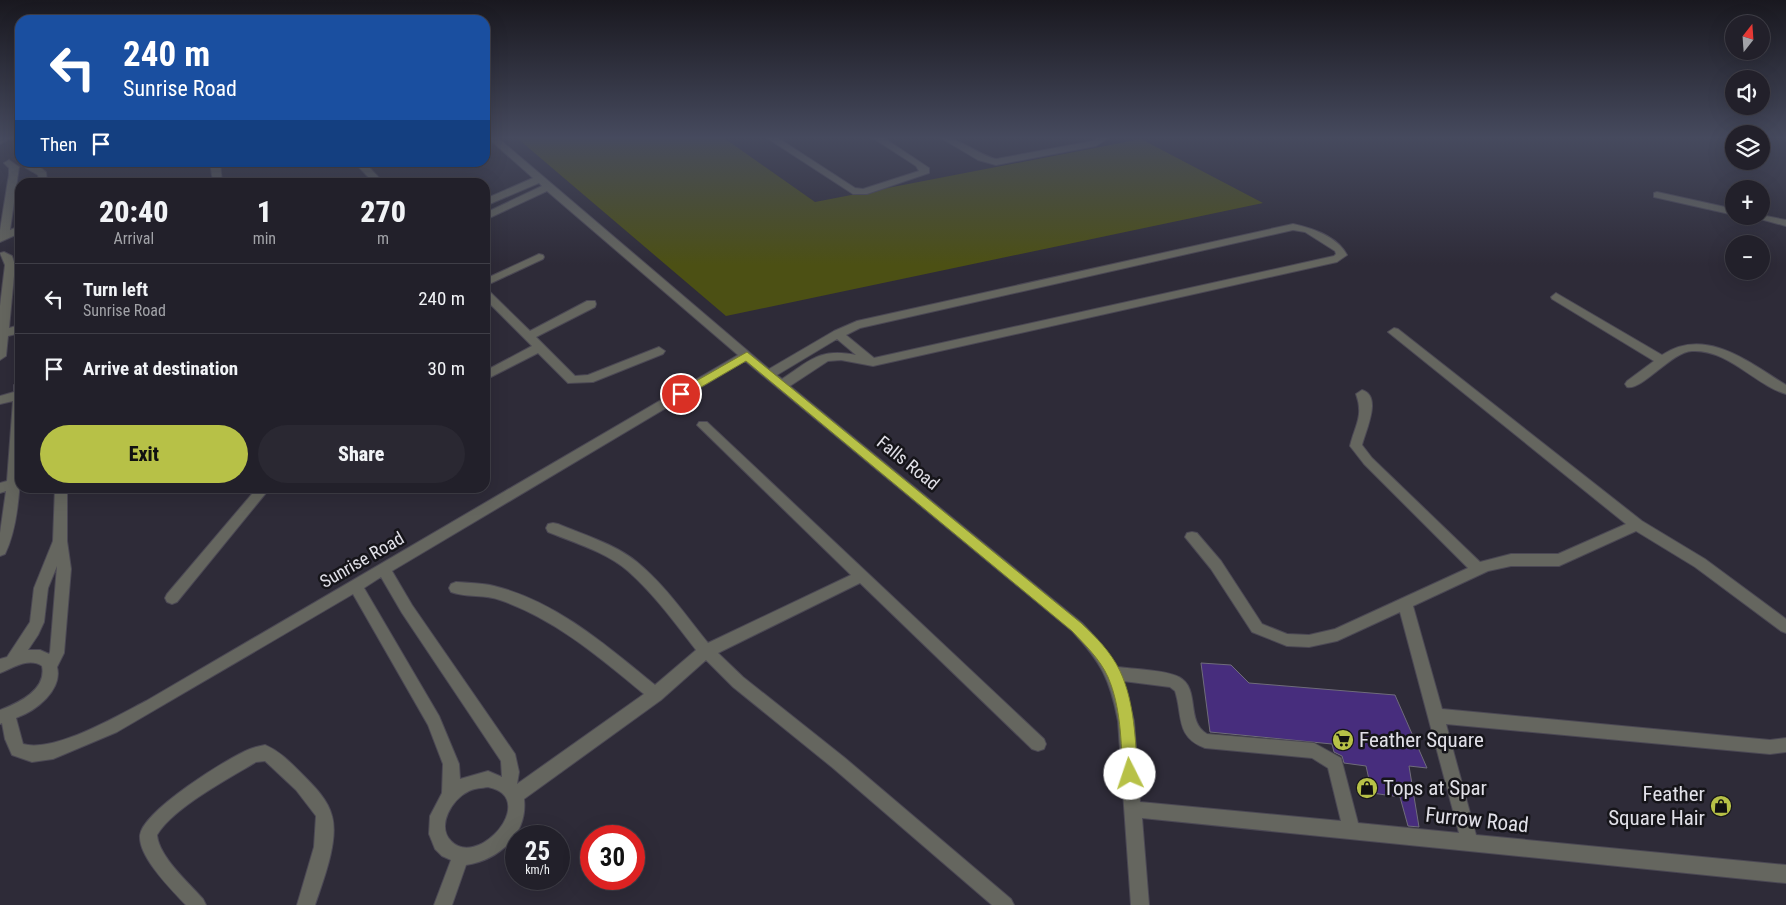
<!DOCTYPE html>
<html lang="en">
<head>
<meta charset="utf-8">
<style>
  body { margin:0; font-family:"Roboto Condensed",sans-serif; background:#2a2832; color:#f1f3f6; height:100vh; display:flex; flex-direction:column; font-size:19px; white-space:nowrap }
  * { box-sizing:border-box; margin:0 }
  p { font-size:16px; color:#a2a3a8 }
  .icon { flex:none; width:28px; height:28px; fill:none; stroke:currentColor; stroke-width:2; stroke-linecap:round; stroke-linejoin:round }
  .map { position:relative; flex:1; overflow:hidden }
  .sheet { position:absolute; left:15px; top:178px; width:475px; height:315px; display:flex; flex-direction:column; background:#22202a; border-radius:15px; box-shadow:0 5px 20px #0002,0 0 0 1px #3f3e47 }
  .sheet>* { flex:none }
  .top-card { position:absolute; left:15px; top:15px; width:475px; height:152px; border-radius:15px; box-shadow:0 5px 20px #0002,0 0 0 1px #3f3e47; background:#1a4fa0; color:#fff; overflow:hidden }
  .needle { width:32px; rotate:17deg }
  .buttons { position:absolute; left:1725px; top:15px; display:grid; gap:10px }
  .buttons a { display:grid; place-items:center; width:45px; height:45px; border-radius:50%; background:#22202a; box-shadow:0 5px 20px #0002,0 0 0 1px #3f3e47; font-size:25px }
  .speed { position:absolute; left:505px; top:825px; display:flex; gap:10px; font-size:25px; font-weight:700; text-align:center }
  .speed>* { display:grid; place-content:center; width:65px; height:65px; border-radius:50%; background:#22202a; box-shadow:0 5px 20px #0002,0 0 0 1px #3f3e47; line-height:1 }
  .speed small { font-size:12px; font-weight:400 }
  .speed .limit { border:8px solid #d22; background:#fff; color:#111 }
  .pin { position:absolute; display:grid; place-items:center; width:42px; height:42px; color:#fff; margin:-21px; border:2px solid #fff; border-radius:50%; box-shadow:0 1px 5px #0007 }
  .me { position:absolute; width:55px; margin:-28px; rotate:356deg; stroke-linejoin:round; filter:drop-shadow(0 0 4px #0008) }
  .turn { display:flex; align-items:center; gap:18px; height:105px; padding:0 25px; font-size:22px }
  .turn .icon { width:65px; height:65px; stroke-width:2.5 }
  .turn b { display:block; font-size:35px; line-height:42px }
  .then { display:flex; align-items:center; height:48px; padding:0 25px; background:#0003; gap:10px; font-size:19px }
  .eta { display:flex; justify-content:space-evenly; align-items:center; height:85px; text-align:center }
  .eta b { font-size:30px; font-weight:800; line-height:35px }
  .action { display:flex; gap:10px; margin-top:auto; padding:10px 25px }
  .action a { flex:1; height:58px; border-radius:30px; background:#b7c147; color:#111; font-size:20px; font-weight:800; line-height:58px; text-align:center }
  .action a+a { background:#2a2832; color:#f1f3f6 }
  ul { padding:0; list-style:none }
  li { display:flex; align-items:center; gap:15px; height:70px; padding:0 25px; border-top:1px solid #3f3e47 }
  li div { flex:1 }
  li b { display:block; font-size:19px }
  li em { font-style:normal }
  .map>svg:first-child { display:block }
</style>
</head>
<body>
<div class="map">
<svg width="1786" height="905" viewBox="0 0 1786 905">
  <rect width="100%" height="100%" fill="#2e2b38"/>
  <!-- green -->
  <path fill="#4c5014" d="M517,138h207l91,64 326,-63 122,64 -537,113z"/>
  <!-- building -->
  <path fill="#472d7d" stroke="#6f6c7a" d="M1201,663l30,2 18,18 146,12 32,73 -18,-2 10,61 -11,-1 -8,-29 -28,-4 -6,-27 -22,-3 -2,-7 -8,-4 -2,-8 -122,-12z"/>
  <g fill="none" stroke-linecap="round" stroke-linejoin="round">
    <!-- minor casing -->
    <g stroke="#4b4854" stroke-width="2">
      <path id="minor" d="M0,138h11l-11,6z
        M488,138h10l271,231 65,-38 23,-10 436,-97c19,4 45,13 54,31l-10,7 -464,104 -32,-6 -13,1 -38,25 292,237 20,22 15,22c15,2 50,3 62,10 22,12 6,44 28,57l107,9 27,15 17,65 101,10 -59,-221 -63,29 -28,6 -22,-1 -35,-14 -41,-63 -26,-32 2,-4 5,-1 5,1 24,28 41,63 25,10 22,1 26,-6 133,-61 -104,-104 -14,-18c5,-21 14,-30 6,-52l6,-4c21,6 3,42 0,55l10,13 108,104 31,-8h47l68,-30 -238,-192 6,-4 4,1 244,192 63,38 81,60v14l-5,-2 -86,-64 -59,-36 -77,35h-48l-23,5 -75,35 29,103 328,31 16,-2v14l-16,2 -324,-30 30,111 310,30v18l-644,-65 7,87h-18l-13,-184c-8,-42 -17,-59 -46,-90l-327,-270 -353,210 20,34 103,149 4,18 -2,12 127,-90c-45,-37 -89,-75 -144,-94 -16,-6 -33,-2 -49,-8l-2,-4 2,-4 5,-2c13,1 26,1 38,4 62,15 113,60 161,99l41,-35c-21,-27 -42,-56 -68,-79 -22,-19 -53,-28 -80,-39l-2,-4 2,-4 5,-1 5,1c26,11 57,20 79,38 28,23 49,54 71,81l143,-68 -154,-150 2,-3h8l337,317 2,5 -2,5 -6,2 -6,-2 -172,-166 -142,70 25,24 102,81 166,141 3,6h-22l-159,-137 -100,-81 -27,-27 -45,40 -137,99c4,35 -25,61 -58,66l-14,40h-18l17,-45 -9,-4 -7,-7 -6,-15 1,-18 12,-23 1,-29 -15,-39 -75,-131 -236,138 -64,27 -21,3 -20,-7 -7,-16 -3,-16 -2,1v-14c18,-7 47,-20 42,-44 -13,-9 -29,2 -42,7v-14l7,-2 23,-35 4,-34 19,-47 2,-53h12v53l4,28 -7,84 -7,14c6,23 -21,44 -41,51l7,26c31,9 94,-28 123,-43l592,-346 -191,-164 -62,29v-7l57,-27 -3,-3 -54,23v-7l48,-21zM1293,230l12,2 30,19 1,3 -2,2 -460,102 -28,-23 14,-7zM837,339l19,16c-37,-7 -45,5 -74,24l-5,-4zM57,566l-7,86 -1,2 -9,-4h-12l10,-15 6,-13 4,-34zM381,577l21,36 99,148 1,16 -14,-6 -28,8 -1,-15 -20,-48 -75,-128zM1123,681l47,6 5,4c8,24 0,46 30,57l107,10 16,10 13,53 -201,-19 -6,-81zM488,787c4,1 11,3 14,6 24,21 -27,73 -51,48 -15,-15 1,-42 18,-50 6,-3 13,-3 19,-4z
        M767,138h11l77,50 8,1 56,-18 -3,-5 -43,-28h11l45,30v5l-62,21h-14z
        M941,138c21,0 35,16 55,21l97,-18 4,-3h11l-12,8 -100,19 -18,-5z
        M9,160l10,7 -9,63 10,-4v7l-20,9v-12l9,-56v-6l-5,-5z
        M23,162h10l13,10 1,10h-8l-1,-7 -12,-7z
        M210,162h10l2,20h-9z
        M354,162h10l19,20h-10z
        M1657,192l77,17v6l-80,-18v-4z
        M1761,215l25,5v6l-37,-10h12z
        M4,252l8,4 3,9 -6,63 11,-3v8l-12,3 -2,20 -6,4v-54l5,-41 -5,-12z
        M539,254l4,1 1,2 -1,2 -58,27v-7z
        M485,290l4,1 41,40 57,-30h8l1,3 -1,3 -59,30 39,39 13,-1 71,-28 6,4 -2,3 -70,28 -25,1 -30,-30 -53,27v-9l47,-25 -47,-47z
        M1556,293l106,62c43,-29 87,7 124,30v9c-31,-9 -58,-45 -94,-43 -21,1 -50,40 -65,36l-2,-3 2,-3 27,-20 -102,-62 -1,-2z
        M20,381c0,49 6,130 -15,173l-5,2v-23l6,-42 -6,2v-10l7,-2 6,-80 -13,3v-8l14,-4v-7z
        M257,488h13l-93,114 -5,2 -5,-2 -2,-4 2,-4z
        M265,745c16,7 26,18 39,31 11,11 24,24 28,40 7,25 -9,65 -17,89h-18l17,-58 2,-31 -20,-26 -31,-29 -9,1c-28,17 -83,46 -99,73 2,22 32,48 46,64l3,6h-20c-14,-15 -48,-48 -46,-70 3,-24 87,-77 110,-86 5,-2 10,-3 15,-4z"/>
    </g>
    <!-- minor -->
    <use href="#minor" fill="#65665f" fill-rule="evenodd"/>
  </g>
  <!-- sky -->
  <linearGradient id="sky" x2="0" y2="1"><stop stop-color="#19181f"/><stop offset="0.52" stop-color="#464a5e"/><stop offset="1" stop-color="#464a5e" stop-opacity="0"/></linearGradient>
  <rect width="1786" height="265" fill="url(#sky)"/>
  <!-- route -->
  <path fill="#b7c147" stroke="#777d2e" d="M747,352l334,271c15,14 30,29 39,48 15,32 15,69 18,103l-3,5 -5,2 -5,-2 -2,-5c-2,-32 -2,-67 -15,-97 -8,-18 -23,-32 -36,-46l-326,-270 -62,36h-7l-2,-3 2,-2z"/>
  <!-- icons -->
  <defs>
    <g id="supermarket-disc" transform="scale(1.125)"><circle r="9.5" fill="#b7c147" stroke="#16151a"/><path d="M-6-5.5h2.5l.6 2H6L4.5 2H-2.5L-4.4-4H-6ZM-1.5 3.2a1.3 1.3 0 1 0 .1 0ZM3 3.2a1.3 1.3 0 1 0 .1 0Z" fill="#111"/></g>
    <g id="shop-disc" transform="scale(1.125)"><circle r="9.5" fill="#b7c147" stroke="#16151a"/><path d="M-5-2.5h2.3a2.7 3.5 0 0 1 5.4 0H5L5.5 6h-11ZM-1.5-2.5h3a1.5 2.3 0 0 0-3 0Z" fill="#111"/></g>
  </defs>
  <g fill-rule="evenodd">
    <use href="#supermarket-disc" x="1343" y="740"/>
    <use href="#shop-disc" x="1367" y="788"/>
    <use href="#shop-disc" x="1721" y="806"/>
  </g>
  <g text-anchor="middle" stroke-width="5" stroke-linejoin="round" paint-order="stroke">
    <!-- street labels -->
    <g font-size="18" fill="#e1e0e8" stroke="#16151a">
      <text transform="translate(908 463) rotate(39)" y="6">Falls Road</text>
      <text transform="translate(362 560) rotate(-30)" y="6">Sunrise Road</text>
    </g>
    <!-- near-poi labels -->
    <g font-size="21" fill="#e1e0e8" stroke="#16151a" text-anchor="start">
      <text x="1359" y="747">Feather Square</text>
      <text x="1383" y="795">Tops at Spar</text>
      <text x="1705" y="801" text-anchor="end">Feather<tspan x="1705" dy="24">Square Hair</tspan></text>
    </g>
    <!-- near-street labels -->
    <g font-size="21" fill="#e1e0e8" stroke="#16151a">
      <text transform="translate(1477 820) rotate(6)" y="7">Furrow Road</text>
    </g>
  </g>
</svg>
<div class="buttons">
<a><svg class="needle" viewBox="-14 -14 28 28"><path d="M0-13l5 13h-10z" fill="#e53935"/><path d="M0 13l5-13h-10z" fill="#a2a3a8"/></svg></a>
<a><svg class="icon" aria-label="sound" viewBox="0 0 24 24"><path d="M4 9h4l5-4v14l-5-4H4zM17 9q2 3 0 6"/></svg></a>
<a><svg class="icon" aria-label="layers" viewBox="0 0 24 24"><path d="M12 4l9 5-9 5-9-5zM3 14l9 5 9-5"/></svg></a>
<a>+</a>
<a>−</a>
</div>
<div class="speed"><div>25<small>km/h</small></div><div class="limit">30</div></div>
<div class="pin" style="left:681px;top:394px;background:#d93025"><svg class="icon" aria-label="arrive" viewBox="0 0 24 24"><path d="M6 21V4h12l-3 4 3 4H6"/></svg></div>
<svg class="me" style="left:1130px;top:774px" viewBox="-20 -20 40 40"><circle r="19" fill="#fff"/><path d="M0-13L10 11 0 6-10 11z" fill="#b7c147"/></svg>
<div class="top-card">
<div class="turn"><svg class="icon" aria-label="left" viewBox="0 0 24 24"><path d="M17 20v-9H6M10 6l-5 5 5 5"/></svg><div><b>240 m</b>Sunrise Road</div></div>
<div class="then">Then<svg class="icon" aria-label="arrive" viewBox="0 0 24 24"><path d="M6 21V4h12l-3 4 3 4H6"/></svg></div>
</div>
<section class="sheet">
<div class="eta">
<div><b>20:40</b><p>Arrival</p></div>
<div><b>1</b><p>min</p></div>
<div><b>270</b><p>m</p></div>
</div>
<ul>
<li><svg class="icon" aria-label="left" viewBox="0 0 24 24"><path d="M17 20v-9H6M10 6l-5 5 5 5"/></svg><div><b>Turn left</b><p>Sunrise Road</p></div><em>240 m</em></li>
<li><svg class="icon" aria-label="arrive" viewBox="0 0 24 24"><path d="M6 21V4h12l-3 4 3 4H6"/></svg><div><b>Arrive at destination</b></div><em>30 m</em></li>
</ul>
<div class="action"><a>Exit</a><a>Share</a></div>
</section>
</div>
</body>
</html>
